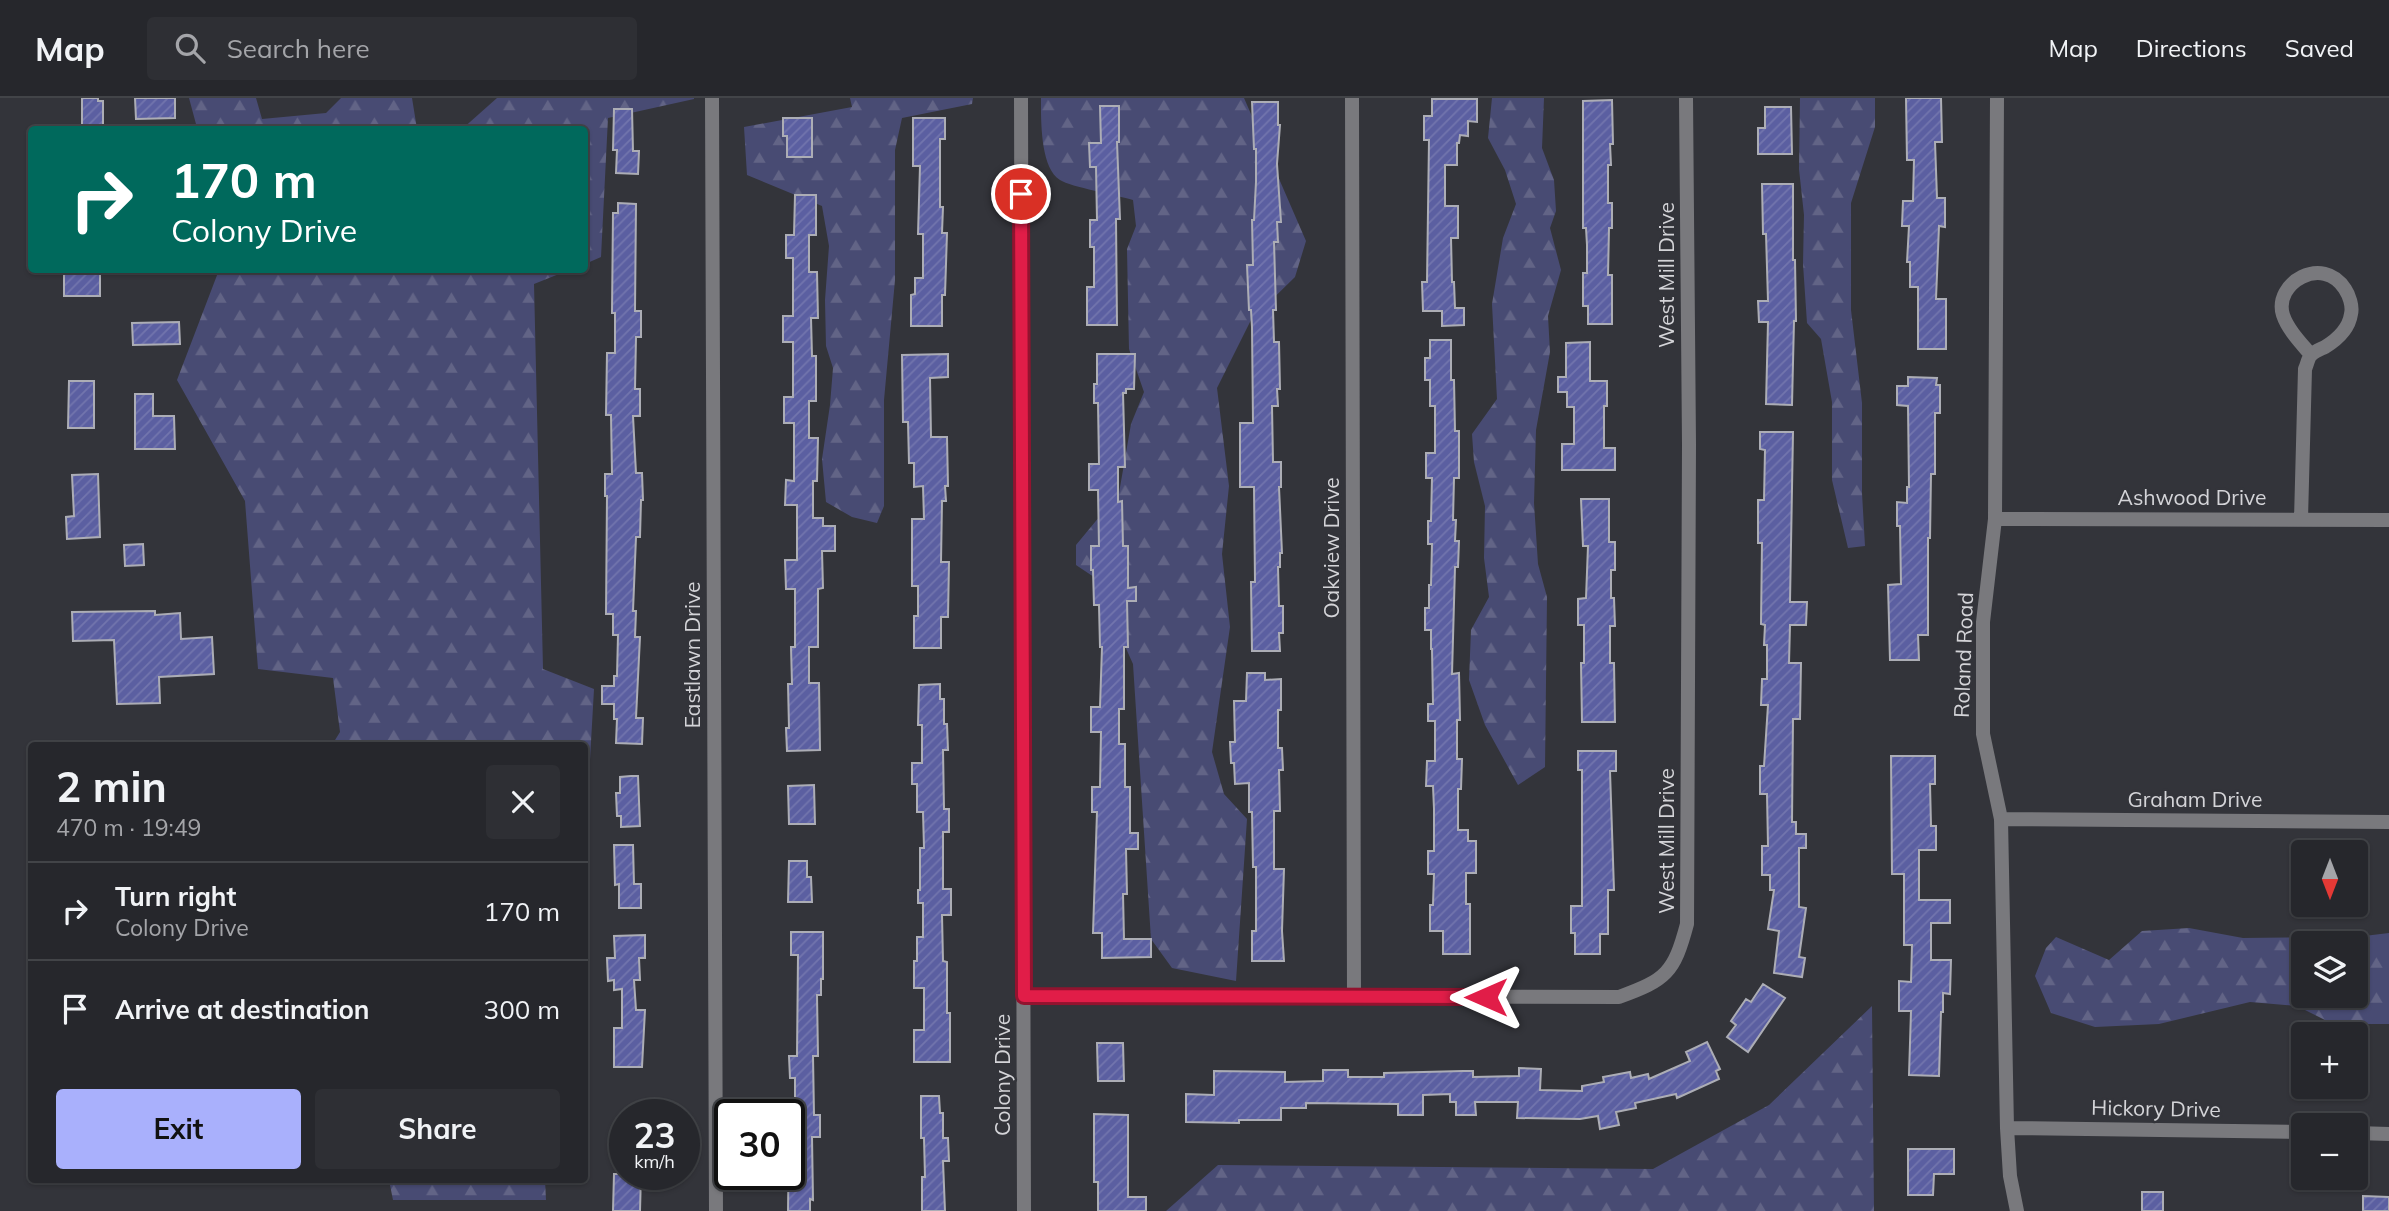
<!DOCTYPE html>
<html lang="en">
<head>
<meta charset="utf-8">
<style>
  body { margin:0; font-family:Mulish,sans-serif; background:#2e2f34; color:#f1f3f6; height:100vh; display:flex; flex-direction:column; font-size:26px; white-space:nowrap }
  * { box-sizing:border-box; margin:0 }
  p { font-size:23px; color:#a4a5a9 }
  .icon { flex:none; width:38px; height:38px; fill:none; stroke:currentColor; stroke-width:2; stroke-linecap:round; stroke-linejoin:round }
  .map { position:relative; flex:1; overflow:hidden }
  .sheet { position:absolute; left:28px; top:644px; width:560px; height:441px; display:flex; flex-direction:column; background:#26272c; border-radius:7px; box-shadow:0 2px 5px #0004,0 0 0 2px #424448 }
  .sheet>* { flex:none }
  .banner { position:absolute; left:28px; top:28px; width:560px; height:147px; border-radius:7px; box-shadow:0 2px 5px #0004,0 0 0 2px #424448; background:#00695c; color:#fff; overflow:hidden }
  .needle { width:46px; rotate:180deg }
  .buttons { position:absolute; left:2291px; top:742px; display:grid; gap:14px }
  .buttons a { display:grid; place-items:center; width:77px; height:77px; border-radius:7px; background:#26272c; box-shadow:0 2px 5px #0004,0 0 0 2px #424448; font-size:35px }
  .speed { position:absolute; left:609px; top:1001px; display:flex; gap:14px; font-size:35px; font-weight:700; text-align:center }
  .speed>* { display:grid; place-content:center; width:91px; height:91px; border-radius:50%; background:#26272c; box-shadow:0 2px 5px #0004,0 0 0 2px #424448; line-height:1 }
  .speed small { font-size:18px; font-weight:400 }
  .speed .limit { border:4px solid #111; border-radius:10px; background:#fff; color:#111 }
  .pin { position:absolute; display:grid; place-items:center; width:60px; height:60px; color:#fff; margin:-30px; border:4px solid #fff; border-radius:50%; box-shadow:0 2px 7px #0007 }
  .me { position:absolute; width:77px; margin:-38px; rotate:270deg; stroke-linejoin:round; filter:drop-shadow(0 0 5px #0008) }
  .turn { display:flex; align-items:center; gap:24px; height:147px; padding:0 28px; font-size:32px }
  .turn .icon { width:91px; height:91px; stroke-width:2.5 }
  .turn b { display:block; font-size:49px; line-height:60px }
  .round { display:grid; place-items:center; flex:none; width:74px; height:74px; border-radius:7px; background:#2e2f34 }
  .summary { display:flex; align-items:center; justify-content:space-between; height:119px; padding:0 28px }
  h1 { font-size:42px; font-weight:700; line-height:52px }
  .button { display:flex; gap:14px; margin-top:auto; padding:14px 28px }
  .button a { flex:1; height:80px; border-radius:7px; background:#a9b0fc; color:#111; font-size:28px; font-weight:700; line-height:80px; text-align:center }
  .button a+a { background:#2e2f34; color:#f1f3f6 }
  ul { padding:0; list-style:none }
  li { display:flex; align-items:center; gap:21px; height:98px; padding:0 28px; border-top:2px solid #424448 }
  li div { flex:1 }
  li b { display:block; font-size:26px }
  li em { font-style:normal }
  header { display:flex; align-items:center; gap:42px; box-sizing:border-box; height:98px; padding:0 35px; background:#26272c; border-bottom:2px solid #424448 }
  header strong { font-size:33px }
  nav { display:flex; gap:38px; margin-inline-start:auto; font-size:24px }
  .search { width:490px; height:63px; background:#2e2f34; display:flex; align-items:center; gap:18px; box-sizing:border-box; padding:0 24px; border-radius:7px; color:#a4a5a9; font-size:26px }
  .map>svg:first-child { display:block }
</style>
</head>
<body>
<header>
<strong>Map</strong>
<div class="search"><svg class="icon" aria-label="search" viewBox="0 0 24 24"><circle cx="10" cy="10" r="6"/><path d="M15 15l6 6"/></svg>Search here</div>
<nav><a>Map</a><a>Directions</a><a>Saved</a></nav>
</header>
<div class="map">
<svg width="2389" height="1113" viewBox="0 0 2389 1113">
  <defs>
    <pattern id="forest-firs" width="22" height="20" patternUnits="userSpaceOnUse" patternTransform="scale(1.75)"><rect width="22" height="20" fill="#484b73"/><path d="M5 1l3.5 6h-7zM16 11l3.5 6h-7z" fill="#626486"/></pattern>
    <pattern id="building-hatch" width="6" height="6" patternUnits="userSpaceOnUse" patternTransform="scale(1.75)"><rect width="6" height="6" fill="#5b5fa1"/><path d="M-1 1l2-2M0 6l6-6M5 7l2-2" fill="none" stroke="#7275ad"/></pattern>
  </defs>
  <rect width="100%" height="100%" fill="#33343a"/>
  <!-- forest -->
  <path fill="url(#forest-firs)" fill-rule="evenodd" d="M189,0h67l6,21 64,-6 15,-15h71l5,31h-243l1,-3 21,-2z
    M497,0h197v1l-86,19 -7,139 -16,7 -1,-134h-123z
    M850,0h123l-1,6 -70,14 -7,32v130l-11,120v106l-7,17 -25,-6 -26,-15 -4,-43 8,-54 3,-37 -7,-22 -1,-46 4,-54 -7,-40 -75,-31 -3,-48 108,-20z
    M1041,0h203l62,143 -11,36 -44,43 -34,68 12,98 -7,68 8,73 -18,125 12,42 23,25 -11,162 -64,-13 -21,-29 -18,-275 -39,-87 -18,-12v-20l43,-52 12,-69 13,-32 -15,-43 -2,-100 9,-23 -3,-26c-16,-5 -62,-13 -73,-20 -20,-12 -19,-61 -19,-82z
    M1492,0h52l-2,50 12,32 2,31 -6,17 11,42 -13,46 2,36 -14,78 -2,73 4,61 9,33 -2,170 -27,18 -33,-60 -16,-45 2,-50 18,-33 -5,-39 1,-52 -11,-44 -2,-28 25,-35 -5,-95 11,-66 13,-34 -11,-34 -17,-32z
    M1800,0h75v29l-24,76v107l11,93v90l3,53 -17,2 -16,-68v-78l-11,-63 -14,-16 -4,-59 1,-49 -5,-46z
    M219,172h350l-35,14 9,385 51,20 -9,159 -1,-102 -252,-1 8,-13 -7,-54 -75,-9 -13,-168 -68,-121z
    M2189,830l54,10 113,-1 33,-4v91h-56l-36,-18 -47,-4 -91,22 -64,3 -44,-14 -16,-37 11,-28 10,-11 53,23 33,-29zM2303,845h53v53h-53z
    M1872,908l2,205h-708l52,-46 435,4 116,-64z
    M389,1082h156l1,20h-153z"/>
  <!-- building -->
  <path fill="url(#building-hatch)" stroke="#acadb5" stroke-width="2" d="M82,0h16v3h5v26h-21z
    M135,0h40v20l-39,1z
    M1906,0h35l1,44h-7l2,56h8v29l-6,-1 -3,73h10v50h-28v-62h-8v-25h-3l2,-36h-7l1,-25h10l1,-41h-7z
    M1432,1h45v23l-9,-1v15l-8,-1 -1,8h-2v22h-12v41h13v32h-7l1,44h2l1,26h9v17l-22,1v-15h-19l-1,-29h5l2,-142h-5v-24h8z
    M1612,2l1,44h-3l1,21h-3v38h4v25h-3l-1,47h4v49h-24v-18h-5v-33h4v-28l-1,-17h-3v-127z
    M1252,4h26v23h2l-3,39 4,58h-4l1,20h-4l2,68h-3l1,32h5l1,47h-3l1,17h-6l1,56h8v25h-2l3,66h-2v14h-2l1,39h4v27h-4l1,18h-28l-1,-69h4l-1,-95h-14v-64h13l-1,-96 -1,-17h-2l-2,-45h6l-1,-45h2l2,-38v-33h-2z
    M1100,8h19v36h-2l3,77h-4l1,106h-30v-38h7v-40h-4v-27h7l-1,-53h-6l-1,-24h12z
    M1765,9h26l1,47h-34v-26h7z
    M614,11h18l1,42h6l-1,23 -22,-1 1,-23h-4z
    M783,20h29v39h-25v-21h-4z
    M913,20h32v21h-5v68h3l-1,26h5l-2,62h-3v31h-31v-31l4,-1v-16h8v-44h-5l2,-68h-7z
    M1762,86h31v76h2l1,61h-2l-2,84 -26,-1 2,-82h-9l-1,-21h10l-2,-67h-3z
    M795,97h21v40h-7v37h8l1,46h-7l1,38h4v45h-7v37h9l-1,43h-4v37h10v8h12v25h-13l1,37 -5,1v58h-9v36h10l1,67 -33,1 -1,-23h3l-1,-44h4l-1,-37h4v-58h-9l-1,-29h12v-55h-12l1,-25 8,1v-58h-10v-26h9v-55h-10v-26h10v-58h-7v-23h8z
    M618,105l18,1 -1,107h6v26h-5l-1,52h5v27h-7l3,57h6l1,27h-2l-1,37h-4l-3,74h3l-1,26h5l-4,81h7l-1,26 -26,-1 1,-24h-3v-15h-12v-18h12v-10h3l1,-41h-5v-21h-7l1,-118h-2v-22h7l-1,-59h-5l1,-62h8v-40h-3l1,-100h5z
    M64,172h36v26h-36z
    M179,224l1,22 -47,1 -1,-22z
    M1430,242h21v40h3l1,51h4v47h-5l-1,42h3l-1,21h4l-1,26h-3l-3,107 7,-1 1,47h-3v39h5l-1,30h-3v41h10v11h8v32h-10v31h4v50h-27v-23h-13v-26h3l1,-31h-6v-23h6v-42l-1,-23h-7l1,-25h8v-40h-7v-17h5l-1,-55h-1v-19h-6v-22h4v-23h2l1,-41h-4v-23h3l1,-43h-6v-25h9v-47h-5v-26h-5v-22h5z
    M1590,244v39h17v25h-3v42h11v22h-53v-26h12v-37h-7v-15h-9v-15h8v-34z
    M948,256v23l-18,1 1,59h16l1,49h-3l1,15h-4l-1,61h8l-1,55h-7v31h-27v-32h4v-30h-6v-67h12l-1,-33 -9,1v-24h-5l-1,-41h-5l-1,-67z
    M1097,256h38l-1,35h-8v4h-3l2,74h-7v35l4,-1 1,45h5v42l8,-1v14h-9l1,46h-4v62h-5v35h6v43h5v46h8v16h-12l1,45h-4l1,45h27v18l-49,1v-25h-9l4,-121h-5v-25h8l1,-55h-10v-25h9l2,-60h-2l-1,-42h-5l-1,-35h-2v-24h8l-1,-56h-9v-26h10l-1,-61h-4v-19h3z
    M1908,279l29,1 -1,7h4v28h-5v61h-4l-1,64h-2v97h-10l1,25h-29l-2,-75 13,-1 -1,-58h-3v-24l10,1v-16h2l-1,-81 -11,-1v-19h11z
    M69,283h25v47h-26z
    M135,296h18v22h21l1,33h-40z
    M1760,334h33l-3,170h17l-1,23h-16l-1,38h12l-1,56h-7l-1,103h4v12h10v14h-7v59l7,1 -7,49 6,1 -3,19 -28,-4 5,-42 -11,-2 6,-39h-4v-15h-8v-29h6l-1,-52h-7v-28h4l4,-61h-7l1,-26h5v-34h-3l1,-20 -4,-1 1,-81h-4v-43h6l1,-50 -5,-1z
    M98,376l2,63 -33,2 -1,-22 8,-1 -2,-41z
    M1581,401h28v43h6v28h-4v28h3l1,28h-5v37h4l1,59h-33l-1,-59h3v-38h-6v-26l8,-1 2,-52h-5z
    M143,446l1,21 -19,1 -1,-21z
    M155,513v4l25,-2 1,26 31,-2 2,37 -55,3 1,26 -43,1 -3,-64 -41,1 -1,-29z
    M1247,575h18v7l16,-1v31h-3v38h4l1,22h-4l1,41h-6v58h10l-2,62 2,30h-32v-30h4v-64h-3l-1,-55h-3v-29l-14,1 -1,-21h-3l-1,-21h5l-1,-41h12z
    M940,586v15h4v25h3l1,26h-5l1,59h5v23h-6v57h8v26h-9l1,46 4,1v51h3v49h-36v-32h10v-42h-10v-27h3v-24h6v-34h-5v-13h2v-42h4l-1,-36h-6v-28h-5v-21h10v-38h-4l1,-40z
    M1578,653h38v20h-6l4,119h-6v44h-8v20h-25v-21h-4v-27h11v-136h-4z
    M1891,658h44v28h-5l1,42h5v24h-17v50h31v23h-19v37h20l-1,34 -7,-1v19h-2l-2,64 -30,-1 2,-64h-12v-30l12,1 1,-37h-8v-71h-12z
    M631,678h7l2,50 -19,1v-11h-4l-1,-23h4v-16z
    M814,687l1,39h-26l-1,-38z
    M614,747h19l1,39h7v24h-22v-24l-4,1z
    M789,763h18v16h4l1,25h-24z
    M791,834h32v47h-2v16h-4l1,61h-5l1,59h6v22h-8l1,63 -3,-1v12h-22l1,-74h6v-59h-5l-1,-22h8l1,-101h-7z
    M645,837v23h-6l1,22h-6l2,30h9l-3,57h-28v-39h8v-39l-8,1v-10l-6,1 -1,-23h8l-1,-22z
    M1763,886l22,14 -37,54 -21,-15 9,-12 -5,-4 15,-22 5,3z
    M1707,944l13,27 -4,2 3,8 -42,19 -1,-4 -41,9 1,5 -20,4 3,13 -19,4 -2,-13 -18,3 -63,-1 1,-16h-43l1,13h-20v-13h-6v-8l-27,1v20h-25v-11l-92,-1v5h-25v12h-42v3l-53,-1v-28l28,1v-24l71,1v10l38,-1v-11h25v7h36v-4l79,-2h10v6l46,-1v-8l22,1 -1,21 42,1v-5l22,-4 -1,-5 27,-5 1,6 17,-4 1,5 41,-18 -4,-9z
    M1097,945h26l1,38h-26z
    M921,998h18l1,17h3v25h5l1,23h-6l2,50h-23v-34h3l-1,-39h-3z
    M1094,1016l34,1v82h18v14h-48v-29h-4z
    M1908,1051h46v25h-20l-1,21h-25z
    M614,1076h27l-1,37h-27z
    M2142,1094h21v19h-21z
    M2363,1098l26,1v14h-26z"/>
  <g fill="none" stroke-linecap="round" stroke-linejoin="round">
    <!-- minor -->
    <path stroke="#79797d" stroke-width="14" d="M712,0l4,1113
      M1021,0l3,1113
      M1352,0l2,899
      M1997,0l-2,421 -12,103v112l18,85 6,309 3,48 7,35
      M1995,421l394,1
      M2301,421l4,-150c2,-4 3,-11 6,-14 4,-4 10,-6 14,-8 13,-8 24,-19 26,-33 2,-8 -2,-19 -6,-25 -22,-35 -72,-6 -62,26 5,15 18,28 28,40
      M2001,721l388,3
      M1024,898l595,1c47,-17 55,-24 68,-73l2,-480 -3,-346
      M2007,1030l296,4
      M2356,1035l33,1"/>
  </g>
  <g fill="none" stroke-linecap="round" stroke-linejoin="round">
    <!-- route casing -->
    <g stroke="#92132f" stroke-width="18">
      <path id="route" d="M1021,96l3,802 462,1"/>
    </g>
    <!-- route -->
    <use href="#route" stroke="#e11d48" stroke-width="12"/>
  </g>
  <g text-anchor="middle" stroke-width="5" stroke-linejoin="round" paint-order="stroke">
    <!-- street labels -->
    <g font-size="21" fill="#d4d4d8" stroke="#33343a">
      <text transform="translate(1667 177) rotate(-90)" y="7">West Mill Drive</text>
      <text x="2192" y="407">Ashwood Drive</text>
      <text transform="translate(1332 450) rotate(-90)" y="7">Oakview Drive</text>
      <text transform="translate(693 557) rotate(-90)" y="7">Eastlawn Drive</text>
      <text transform="translate(1964 557) rotate(-88)" y="7">Roland Road</text>
      <text x="2195" y="709">Graham Drive</text>
      <text transform="translate(1667 743) rotate(-90)" y="7">West Mill Drive</text>
      <text transform="translate(1003 977) rotate(-90)" y="7">Colony Drive</text>
      <text transform="translate(2156 1011) rotate(1)" y="7">Hickory Drive</text>
    </g>
  </g>
</svg>
<div class="buttons">
<a><svg class="needle" viewBox="-14 -14 28 28"><path d="M0-13l5 13h-10z" fill="#e53935"/><path d="M0 13l5-13h-10z" fill="#a4a5a9"/></svg></a>
<a><svg class="icon" aria-label="layers" viewBox="0 0 24 24"><path d="M12 4l9 5-9 5-9-5zM3 14l9 5 9-5"/></svg></a>
<a>+</a>
<a>−</a>
</div>
<div class="speed"><div>23<small>km/h</small></div><div class="limit">30</div></div>
<div class="pin" style="left:1021px;top:96px;background:#d93025"><svg class="icon" aria-label="arrive" viewBox="0 0 24 24"><path d="M6 21V4h12l-3 4 3 4H6"/></svg></div>
<svg class="me" style="left:1486px;top:899px" viewBox="-20 -20 40 40"><path d="M0-17L14 15 0 8-14 15z" fill="#e11d48" stroke="#fff" stroke-width="4"/></svg>
<div class="banner">
<div class="turn"><svg class="icon" aria-label="right" viewBox="0 0 24 24"><path d="M7 20v-9h11M14 6l5 5-5 5"/></svg><div><b>170 m</b>Colony Drive</div></div>
</div>
<section class="sheet">
<div class="summary"><div><h1>2 min</h1><p>470 m · 19:49</p></div><a class="round"><svg class="icon" aria-label="close" viewBox="0 0 24 24"><path d="M6 6l12 12M18 6L6 18"/></svg></a></div>
<ul>
<li><svg class="icon" aria-label="right" viewBox="0 0 24 24"><path d="M7 20v-9h11M14 6l5 5-5 5"/></svg><div><b>Turn right</b><p>Colony Drive</p></div><em>170 m</em></li>
<li><svg class="icon" aria-label="arrive" viewBox="0 0 24 24"><path d="M6 21V4h12l-3 4 3 4H6"/></svg><div><b>Arrive at destination</b></div><em>300 m</em></li>
</ul>
<div class="button"><a>Exit</a><a>Share</a></div>
</section>
</div>
</body>
</html>
